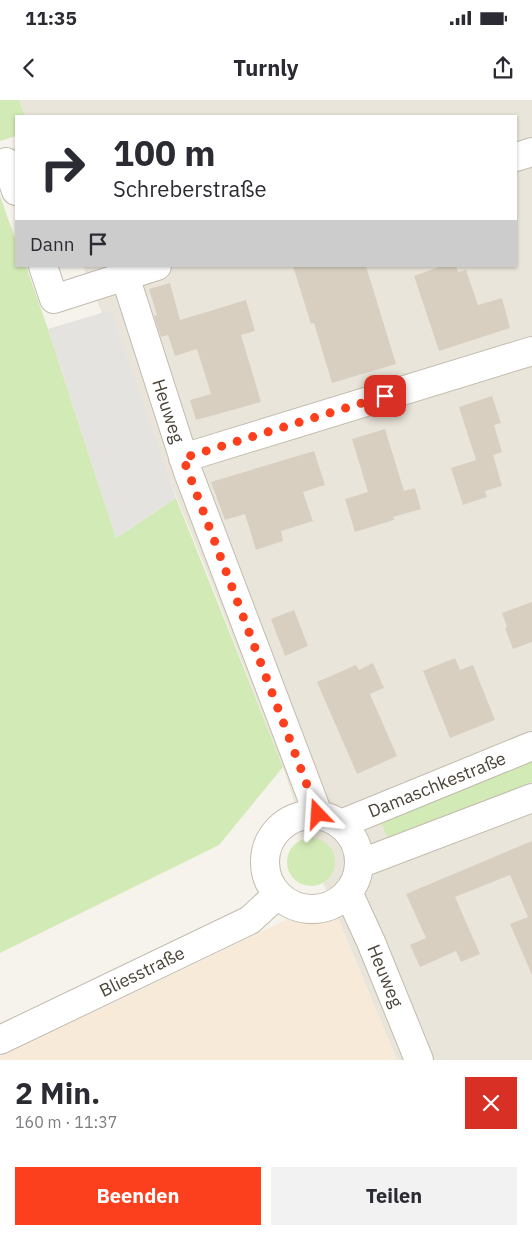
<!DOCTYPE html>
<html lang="de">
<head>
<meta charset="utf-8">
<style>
  body { margin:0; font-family:"IBM Plex Sans",sans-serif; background:#f2f2f3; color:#2b2b33; height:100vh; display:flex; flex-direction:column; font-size:19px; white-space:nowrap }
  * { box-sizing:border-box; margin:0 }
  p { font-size:16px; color:#7c7c81 }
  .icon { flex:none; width:28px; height:28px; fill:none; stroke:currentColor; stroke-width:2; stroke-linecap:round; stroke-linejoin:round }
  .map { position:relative; height:960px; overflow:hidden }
  .side { display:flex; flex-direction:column; background:#fff; flex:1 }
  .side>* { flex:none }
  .top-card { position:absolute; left:15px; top:15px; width:502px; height:152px; border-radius:0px; box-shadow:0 1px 4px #0004; background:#fff; color:#2b2b33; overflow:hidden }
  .pin { position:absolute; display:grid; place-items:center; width:42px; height:42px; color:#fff; margin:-21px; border-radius:10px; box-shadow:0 2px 8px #0006 }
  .me { position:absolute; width:55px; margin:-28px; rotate:340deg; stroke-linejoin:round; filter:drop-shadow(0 0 4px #0008) }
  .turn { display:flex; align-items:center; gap:18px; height:105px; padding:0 15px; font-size:22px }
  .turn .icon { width:65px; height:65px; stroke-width:2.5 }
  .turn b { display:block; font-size:35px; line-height:42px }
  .then { display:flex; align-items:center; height:48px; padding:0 15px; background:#0003; gap:10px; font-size:19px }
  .round { display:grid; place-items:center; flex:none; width:52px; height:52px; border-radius:0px; background:#f2f2f3 }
  .head { display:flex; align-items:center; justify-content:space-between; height:85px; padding:0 15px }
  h1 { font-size:30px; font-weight:800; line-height:38px }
  .cta { display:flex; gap:10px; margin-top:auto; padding:10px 15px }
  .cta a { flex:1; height:58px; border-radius:0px; background:#fc3f1d; color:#fff; font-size:20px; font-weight:800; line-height:58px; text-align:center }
  .cta a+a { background:#f2f2f3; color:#2b2b33 }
  .status { display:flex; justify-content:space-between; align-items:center; height:35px; padding:0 25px; background:#fff; direction:ltr }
  .status svg { height:14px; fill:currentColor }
  header { display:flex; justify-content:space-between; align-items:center; height:65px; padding:0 15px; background:#fff; font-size:22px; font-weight:800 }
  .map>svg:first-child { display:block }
</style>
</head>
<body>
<div class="status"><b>11:35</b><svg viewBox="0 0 49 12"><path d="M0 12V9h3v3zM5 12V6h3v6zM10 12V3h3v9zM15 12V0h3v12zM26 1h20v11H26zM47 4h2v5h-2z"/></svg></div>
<header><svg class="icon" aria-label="back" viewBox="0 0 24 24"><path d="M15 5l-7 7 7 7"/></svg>Turnly<svg class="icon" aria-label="share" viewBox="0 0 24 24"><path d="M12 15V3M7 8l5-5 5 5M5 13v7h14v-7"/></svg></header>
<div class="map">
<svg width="532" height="960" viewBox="0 0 532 960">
  <rect width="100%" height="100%" fill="#f6f3ec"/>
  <!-- residential -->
  <path fill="#eae5da" d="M19,0h513v960h-135l-83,-199 -31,-94 -76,-195 -124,-306h433v-150h-491z"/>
  <!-- commercial -->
  <path fill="#f7ead8" d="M335,812l62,148h-397v-3l286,-137z"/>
  <!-- green -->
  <path fill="#d2eab5" d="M0,0h19l6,16h-9v20l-16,5z
    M0,96l16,45v25h10l22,63 68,209 60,-40 107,269 -64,78 -219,108z
    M532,661v21l-143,58 -8,-17z
    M287 762a24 24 0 1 1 48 0a24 24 0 1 1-48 0Z"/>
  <!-- parking -->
  <path fill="#e5e3e0" d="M111,210l65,188 -60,40 -68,-209z"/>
  <!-- building -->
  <path fill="#d8cfc1" d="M293,166h73l30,98 -64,19 -18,-60 -3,1z
    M442,166h14l2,6 8,-2 12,35 24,-7 8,30 -71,23 -25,-75z
    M170,183l10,37 66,-20 9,31 -14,4 20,67 -65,18 -6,-20 21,-6 -14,-45 -22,7 -7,-21 -7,2 -7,-21 3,-1 -8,-26z
    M492,296l9,27 -7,2 8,27 -14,5 5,-2 9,31 -17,5 2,6 -24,8 -12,-37 25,-8 -17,-53z
    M385,329l19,62 11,-3 6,21 -28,8 1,3 -39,12 -10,-33 23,-7 -16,-53z
    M314,351l11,34 -22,7 10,29 -32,10 2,10 -27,9 -11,-36 -20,6 -14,-38z
    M532,502v40l-19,7 -8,-21 2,-1 -5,-14z
    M294,510l14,36 -23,10 -14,-37z
    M455,558l5,12 13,-5 22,55 -45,18 -27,-67z
    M373,563l11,25 -14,6 27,62 -40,18 -40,-92 39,-17 3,5z
    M532,741v134l-22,-51 18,-7 -18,-42 -55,22 25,57 -19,8 -5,-11 -36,16 -10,-22 16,-7 -20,-44z"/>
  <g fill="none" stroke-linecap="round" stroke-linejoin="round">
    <!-- street casing -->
    <g stroke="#c2bbae" stroke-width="30">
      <path id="street" d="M516,57l16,-5
        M0,64l6,-2 10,29
        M43,166l11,33 103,-33
        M125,176l63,196 130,342
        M183,358l349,-107
        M265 762a47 47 0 1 1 94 0a47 47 0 1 1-94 0Z
        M341,724l191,-78
        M359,764l173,-66
        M348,792l23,50 48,118
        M0,940l250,-120 27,-25"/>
    </g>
    <!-- street -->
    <use href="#street" stroke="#fff" stroke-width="28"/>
  </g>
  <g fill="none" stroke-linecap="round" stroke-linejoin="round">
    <!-- route -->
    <path stroke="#fc3f1d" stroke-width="9" stroke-dasharray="0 16.2" d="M318,714l-135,-356 202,-62"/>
  </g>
  <g text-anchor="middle" stroke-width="4.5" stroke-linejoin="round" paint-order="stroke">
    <!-- street labels -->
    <g font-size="18" fill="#4b4439" stroke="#fff">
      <text transform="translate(168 311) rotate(72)" y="6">Heuweg</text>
      <text transform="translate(437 685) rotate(-22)" y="6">Damaschkestraße</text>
      <text transform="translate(142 872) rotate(-26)" y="6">Bliesstraße</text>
      <text transform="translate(385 876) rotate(68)" y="6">Heuweg</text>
    </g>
  </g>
</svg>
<div class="pin" style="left:385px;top:296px;background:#d93025"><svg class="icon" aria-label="arrive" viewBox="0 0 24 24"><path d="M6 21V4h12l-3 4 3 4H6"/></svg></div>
<svg class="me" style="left:318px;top:714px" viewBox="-20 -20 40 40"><path d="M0-17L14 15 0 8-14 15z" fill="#fc3f1d" stroke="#fff" stroke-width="4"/></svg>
<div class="top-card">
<div class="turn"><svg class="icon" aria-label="right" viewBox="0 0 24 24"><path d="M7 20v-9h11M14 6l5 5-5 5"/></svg><div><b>100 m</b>Schreberstraße</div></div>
<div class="then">Dann<svg class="icon" aria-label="arrive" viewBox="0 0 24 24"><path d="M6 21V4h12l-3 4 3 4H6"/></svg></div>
</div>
</div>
<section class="side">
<div class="head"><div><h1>2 Min.</h1><p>160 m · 11:37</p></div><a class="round" style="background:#d93025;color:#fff"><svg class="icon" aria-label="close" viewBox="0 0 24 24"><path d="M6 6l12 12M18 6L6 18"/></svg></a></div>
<div class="cta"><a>Beenden</a><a>Teilen</a></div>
</section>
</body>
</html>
